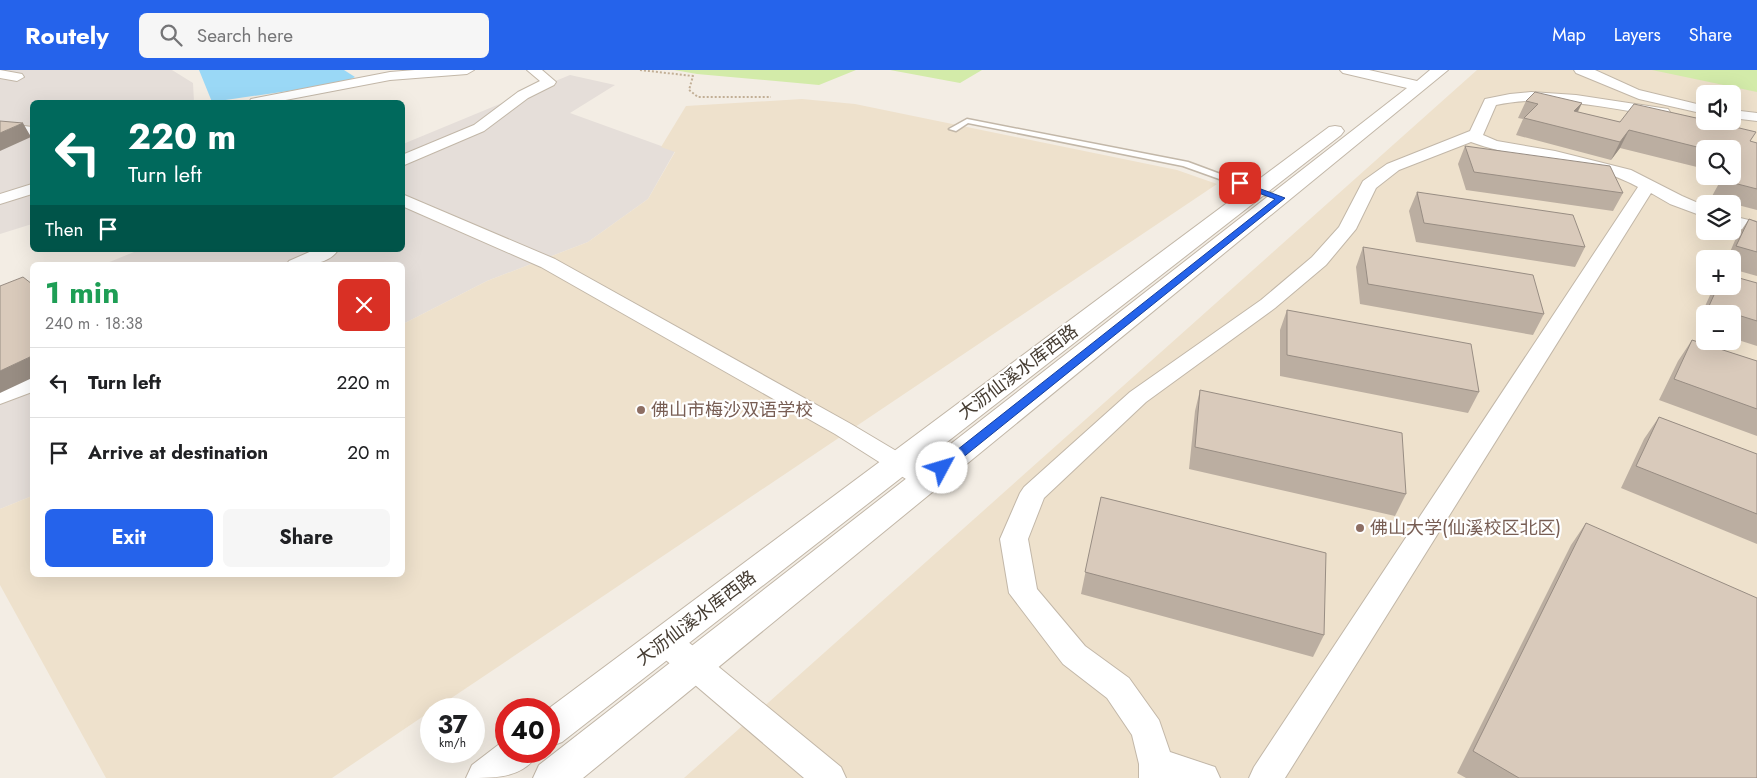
<!DOCTYPE html>
<html lang="en">
<head>
<meta charset="utf-8">
<style>
  body { margin:0; font-family:Jost,"Noto Sans SC",sans-serif; background:#f6f6f6; color:#202124; height:100vh; display:flex; flex-direction:column; font-size:19px; white-space:nowrap }
  * { box-sizing:border-box; margin:0 }
  p { font-size:16px; color:#757577 }
  .icon { flex:none; width:28px; height:28px; fill:none; stroke:currentColor; stroke-width:2; stroke-linecap:round; stroke-linejoin:round }
  .map { position:relative; flex:1; overflow:hidden }
  .details { position:absolute; left:30px; top:192px; width:375px; height:315px; display:flex; flex-direction:column; background:#fff; border-radius:8px; box-shadow:0 5px 20px #0002 }
  .details>* { flex:none }
  .guide { position:absolute; left:30px; top:30px; width:375px; height:152px; border-radius:8px; box-shadow:0 5px 20px #0002; background:#00695c; color:#fff; overflow:hidden }
  .controls { position:absolute; left:1696px; top:15px; display:grid; gap:10px }
  .controls a { display:grid; place-items:center; width:45px; height:45px; border-radius:8px; background:#fff; box-shadow:0 5px 20px #0002; font-size:25px }
  .speed { position:absolute; left:420px; top:628px; display:flex; gap:10px; font-size:25px; font-weight:700; text-align:center }
  .speed>* { display:grid; place-content:center; width:65px; height:65px; border-radius:50%; background:#fff; box-shadow:0 5px 20px #0002; line-height:1 }
  .speed small { font-size:12px; font-weight:400 }
  .speed .limit { border:8px solid #d22; background:#fff; color:#111 }
  .pin { position:absolute; display:grid; place-items:center; width:42px; height:42px; color:#fff; margin:-21px; border-radius:10px; box-shadow:0 2px 8px #0006 }
  .me { position:absolute; width:55px; margin:-28px; rotate:51deg; stroke-linejoin:round; filter:drop-shadow(0 0 4px #0008) }
  .turn { display:flex; align-items:center; gap:18px; height:105px; padding:0 15px; font-size:22px }
  .turn .icon { width:65px; height:65px; stroke-width:2.5 }
  .turn b { display:block; font-size:35px; line-height:42px }
  .then { display:flex; align-items:center; height:48px; padding:0 15px; background:#0003; gap:10px; font-size:19px }
  .round { display:grid; place-items:center; flex:none; width:52px; height:52px; border-radius:8px; background:#f6f6f6 }
  .headline { display:flex; align-items:center; justify-content:space-between; height:85px; padding:0 15px }
  h1 { font-size:30px; font-weight:700; line-height:38px; color:#1e9e55 }
  .action { display:flex; gap:10px; margin-top:auto; padding:10px 15px }
  .action a { flex:1; height:58px; border-radius:8px; background:#2563eb; color:#fff; font-size:20px; font-weight:700; line-height:58px; text-align:center }
  .action a+a { background:#f6f6f6; color:#202124 }
  ul { padding:0; list-style:none }
  li { display:flex; align-items:center; gap:15px; height:70px; padding:0 15px; border-top:1px solid #e0e0e0 }
  li div { flex:1 }
  li b { display:block; font-size:19px }
  li em { font-style:normal }
  header { display:flex; align-items:center; gap:30px; box-sizing:border-box; height:70px; padding:0 25px; background:#2563eb; color:#fff }
  header strong { font-size:24px }
  nav { display:flex; gap:28px; margin-inline-start:auto; font-size:18px }
  .search { width:350px; height:45px; background:#f6f6f6; display:flex; align-items:center; gap:12px; box-sizing:border-box; padding:0 18px; border-radius:8px; color:#757577; font-size:19px }
  .map>svg:first-child { display:block }
</style>
</head>
<body>
<header>
<strong>Routely</strong>
<div class="search"><svg class="icon" aria-label="search" viewBox="0 0 24 24"><circle cx="10" cy="10" r="6"/><path d="M15 15l6 6"/></svg>Search here</div>
<nav><a>Map</a><a>Layers</a><a>Share</a></nav>
</header>
<div class="map">
<svg width="1757" height="708" viewBox="0 0 1757 708">
  <rect width="100%" height="100%" fill="#f3ede4"/>
  <!-- industrial -->
  <path fill="#e5ded9" d="M0,0h172l21,13 1,19h-162v122l-32,10z
    M570,5l45,10 -45,28 105,38 -27,48 -60,43 -101,39 -84,43 -1,-59h-300l37,-15h263l1,-106z
    M32,223v203l-32,13v-203z"/>
  <!-- education -->
  <path fill="#eee1cc" fill-rule="evenodd" d="M1477,0h280v708h-1073zM1705,24h27v27h-27zM1705,79h27v27h-27zM1705,134h27v27h-27zM1705,189h27v27h-27zM1705,244h27v27h-27z
    M802,29l53,5 322,66 40,14 -782,525h-4v2l-99,67h-226l-106,-193v-76l32,-13v79h370l1,-251 84,-43 101,-39 60,-43 27,-47 -14,-5 25,-41z"/>
  <!-- green -->
  <path fill="#d3eba9" d="M674,0h182l-37,15 -122,-11z
    M890,0h92l-22,13z
    M1652,0h105v22z"/>
  <!-- water -->
  <path fill="#9ad8f6" d="M199,0h145l11,7 -12,6 -131,19z"/>
  <g fill="none" stroke-linecap="round" stroke-linejoin="round">
    <!-- service casing -->
    <g stroke="#c2b7a8" stroke-width="3">
      <path id="service" d="M967,49l221,43 97,36 -7,2 -95,-34 -215,-43 -12,8 -7,-2z"/>
    </g>
    <!-- minor casing -->
    <g stroke="#c2b7a8" stroke-width="2">
      <path id="minor" d="M0,0l22,4 2,3 -7,4 -17,-3z
        M415,0h59l-7,4 -77,6 -115,22h-26l2,-3 5,-1 134,-26z
        M527,0h15l14,12 -2,3 -26,13 -44,33 -82,35v-11l72,-30 44,-33 22,-11z
        M1574,0h21l44,20 66,16v8l-66,-15 -63,-26z
        M1531,22l45,3 92,14 2,3 -2,3 -5,1c-55,-7 -112,-23 -167,-11l-13,30 14,6 58,10 76,19 51,26 23,10v11l-35,-13 -19,-11 -366,585h-36l5,-11 384,-580c-51,-28 -113,-25 -167,-45l-72,28 -23,18 -20,41 -30,36 -51,43 -129,94 -102,96 -16,41 9,50 48,57 44,32 30,42 11,32 45,15 5,11h-81v-14l-7,-29 -25,-37 -44,-34 -54,-71 -9,-54 20,-46 4,-6 106,-95 131,-92 51,-43 27,-30 24,-46 24,-17 83,-33 15,-32 25,-5z
        M1732,40l25,3v8l-25,-3z
        M0,53l32,4v8l-32,-4z
        M32,114v10l-32,10v-10z
        M402,124l153,65 296,165 84,50 4,6 -4,6 -9,3 -9,-3 -82,-52 -294,-167 -139,-61z
        M1732,146l25,6v11l-25,-6z
        M314,180h24c-10,16 -35,15 -52,15l3,-4z
        M32,307v15l-32,12v-15z
        M665,559l11,3 165,135 5,11h-42l-150,-128 -4,-9 4,-9z"/>
    </g>
    <!-- tertiary casing -->
    <g stroke="#c2b7a8" stroke-width="2">
      <path id="tertiary" d="M1340,0h29l48,11 13,-11h18l-865,708h-50l6,-13 868,-677 -64,-15z
        M1335,56l6,1 3,4 -3,4 -779,607 -13,5 -1,-38 781,-582z
        M506,669v12h34c-16,27 -41,27 -74,27l6,-13z"/>
    </g>
    <!-- path -->
    <path stroke="#c2af96" stroke-width="2" stroke-dasharray="2 2" stroke-linecap="butt" d="M640,0l53,6 -4,14 9,7h73"/>
    <!-- service -->
    <use href="#service" fill="#fff" fill-rule="evenodd"/>
    <!-- minor -->
    <use href="#minor" fill="#fff" fill-rule="evenodd"/>
    <!-- tertiary -->
    <use href="#tertiary" fill="#fff" fill-rule="evenodd"/>
  </g>
  <!-- wall -->
  <path fill="#bbaea1" d="M1526,31l56,2 -4,9 42,10 137,21v67l-46,-12 12,-22h9v-27h-27v20l-85,-21 -9,12 -95,-25 7,-16 -5,-1z
    M1465,76l158,47 -10,18 -147,-21 -8,-26z
    M1417,122l168,55 -10,20 -159,-25 -7,-31z
    M1749,149l8,3v54l-25,-7v-10h-5l9,-21z
    M1363,177l181,67 -11,21 -173,-31 -4,-37z
    M1757,213v63l-25,-8v-24h-27v15l-9,-3 15,-33 5,-7h16z
    M1287,240l192,82 -11,21 -188,-37v-46z
    M1692,270l65,21v75l-98,-36 19,-39z
    M1200,320l206,104 -11,22 -206,-47 6,-58z
    M1659,347l98,37v90l-136,-56 23,-49z
    M1101,427l223,138 -11,22 -232,-63z
    M1586,453l171,255h-291l-9,-5 114,-228z"/>
  <!-- shaded-wall -->
  <path fill="#988d83" d="M1582,33l-9,17 1,-9z
    M23,53l8,14 -31,14v-18z
    M1629,60l-9,18 -9,12 9,-18z
    M32,286v22l-32,15v-22z"/>
  <!-- building -->
  <path fill="#d9cabb" stroke="#988d83" d="M1535,22l47,11 -8,8 46,11 14,-18 71,16v1h5l46,11 -6,9 7,2v46l-35,-9 2,-4h8v-16l3,-4 -3,-1v-6h-27l-76,-19 -9,12 -96,-24 14,-14 -12,-3z
    M0,51l23,2 -23,10z
    M1465,76l145,20 13,27 -149,-21z
    M1417,122l156,23 12,32 -161,-24z
    M1749,149l8,3v30l-21,-6z
    M1363,177l170,28 11,39 -176,-30z
    M1732,206l25,7v38l-48,-15 9,-20h14z
    M23,207l9,7v72l-32,15v-85z
    M1287,240l184,34 8,48 -192,-37z
    M1692,270l65,21v48l-83,-30z
    M1200,320l202,43 4,61 -211,-47z
    M1659,347l98,37v60l-121,-48z
    M1101,427l225,56 -2,82 -239,-63z
    M1586,453l171,75v180h-238l-46,-27z"/>
  <!-- route -->
  <path fill="#2563eb" stroke="#184099" d="M1237,112h5l43,16 -339,273h-8l-2,-3 2,-3 337,-266 -38,-14z"/>
  <!-- markers -->
  <g fill="#8d6e63" stroke="#fff" stroke-width="2">
    <circle cx="641" cy="340" r="5"/>
    <circle cx="1360" cy="458" r="5"/>
  </g>
  <g text-anchor="middle" stroke-width="4.5" stroke-linejoin="round" paint-order="stroke">
    <!-- street labels -->
    <g font-size="18" fill="#463d33" stroke="#fff">
      <text transform="translate(1018 302) rotate(-37)" y="6">大沥仙溪水库西路</text>
      <text transform="translate(696 548) rotate(-37)" y="6">大沥仙溪水库西路</text>
    </g>
    <!-- education labels -->
    <g font-size="18" fill="#785e54" stroke="#fff" text-anchor="start">
      <text x="651" y="346">佛山市梅沙双语学校</text>
      <text x="1370" y="464">佛山大学(仙溪校区北区)</text>
    </g>
  </g>
</svg>
<div class="controls">
<a><svg class="icon" aria-label="sound" viewBox="0 0 24 24"><path d="M4 9h4l5-4v14l-5-4H4zM17 9q2 3 0 6"/></svg></a>
<a><svg class="icon" aria-label="search" viewBox="0 0 24 24"><circle cx="10" cy="10" r="6"/><path d="M15 15l6 6"/></svg></a>
<a><svg class="icon" aria-label="layers" viewBox="0 0 24 24"><path d="M12 4l9 5-9 5-9-5zM3 14l9 5 9-5"/></svg></a>
<a>+</a>
<a>−</a>
</div>
<div class="speed"><div>37<small>km/h</small></div><div class="limit">40</div></div>
<div class="pin" style="left:1240px;top:113px;background:#d93025"><svg class="icon" aria-label="arrive" viewBox="0 0 24 24"><path d="M6 21V4h12l-3 4 3 4H6"/></svg></div>
<svg class="me" style="left:942px;top:398px" viewBox="-20 -20 40 40"><circle r="19" fill="#fff"/><path d="M0-13L10 11 0 6-10 11z" fill="#2563eb"/></svg>
<div class="guide">
<div class="turn"><svg class="icon" aria-label="left" viewBox="0 0 24 24"><path d="M17 20v-9H6M10 6l-5 5 5 5"/></svg><div><b>220 m</b>Turn left</div></div>
<div class="then">Then<svg class="icon" aria-label="arrive" viewBox="0 0 24 24"><path d="M6 21V4h12l-3 4 3 4H6"/></svg></div>
</div>
<section class="details">
<div class="headline"><div><h1>1 min</h1><p>240 m · 18:38</p></div><a class="round" style="background:#d93025;color:#fff"><svg class="icon" aria-label="close" viewBox="0 0 24 24"><path d="M6 6l12 12M18 6L6 18"/></svg></a></div>
<ul>
<li><svg class="icon" aria-label="left" viewBox="0 0 24 24"><path d="M17 20v-9H6M10 6l-5 5 5 5"/></svg><div><b>Turn left</b></div><em>220 m</em></li>
<li><svg class="icon" aria-label="arrive" viewBox="0 0 24 24"><path d="M6 21V4h12l-3 4 3 4H6"/></svg><div><b>Arrive at destination</b></div><em>20 m</em></li>
</ul>
<div class="action"><a>Exit</a><a>Share</a></div>
</section>
</div>
</body>
</html>
